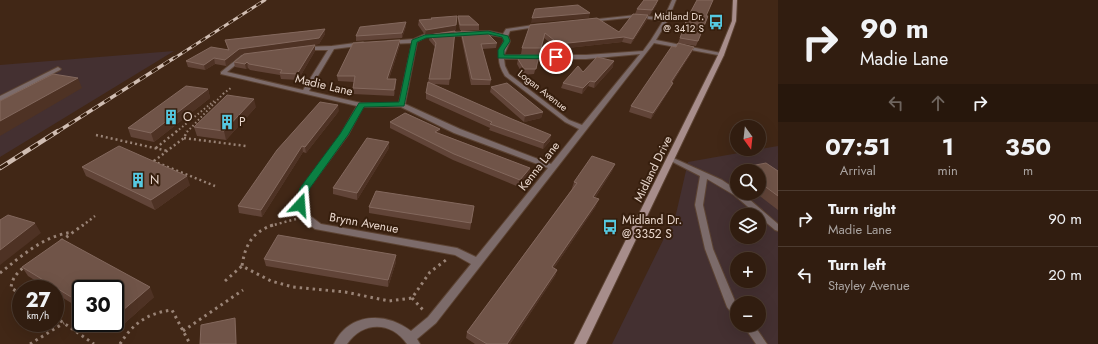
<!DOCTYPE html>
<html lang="en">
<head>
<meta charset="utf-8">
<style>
  body { margin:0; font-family:Jost,sans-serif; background:#3d2a1e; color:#f1f3f6; height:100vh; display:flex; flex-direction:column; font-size:15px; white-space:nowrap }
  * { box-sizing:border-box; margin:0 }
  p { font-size:13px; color:#a8a29f }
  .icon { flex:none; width:22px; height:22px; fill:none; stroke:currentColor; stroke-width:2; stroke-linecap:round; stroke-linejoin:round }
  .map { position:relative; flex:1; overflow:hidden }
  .panel { display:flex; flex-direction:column; background:#311d10; width:320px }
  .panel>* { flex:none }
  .banner { background:#311d10; color:#f1f3f6; overflow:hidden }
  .needle { width:26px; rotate:165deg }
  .fabs { position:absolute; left:730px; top:120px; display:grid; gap:8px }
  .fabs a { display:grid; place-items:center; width:36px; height:36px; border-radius:50%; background:#311d10; box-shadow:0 4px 16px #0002,0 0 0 1px #4c3b30; font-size:20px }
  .speed { position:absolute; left:12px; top:280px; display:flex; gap:8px; font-size:20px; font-weight:700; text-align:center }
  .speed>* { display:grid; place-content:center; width:52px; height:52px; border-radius:50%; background:#311d10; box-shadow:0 4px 16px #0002,0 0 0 1px #4c3b30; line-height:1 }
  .speed small { font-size:10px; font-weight:400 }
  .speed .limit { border:2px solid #111; border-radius:6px; background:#fff; color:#111 }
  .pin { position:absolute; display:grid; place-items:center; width:34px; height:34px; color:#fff; margin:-17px; border:2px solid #fff; border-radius:50%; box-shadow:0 1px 4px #0007 }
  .me { position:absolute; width:44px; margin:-22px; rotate:19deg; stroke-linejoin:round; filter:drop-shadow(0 0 3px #0008) }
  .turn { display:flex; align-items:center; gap:14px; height:84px; padding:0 16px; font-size:18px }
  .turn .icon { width:52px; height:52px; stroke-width:2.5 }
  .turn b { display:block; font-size:28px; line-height:34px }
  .lanes { display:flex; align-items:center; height:38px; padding:0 16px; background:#0003; justify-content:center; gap:20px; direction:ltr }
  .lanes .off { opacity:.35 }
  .eta { display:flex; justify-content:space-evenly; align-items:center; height:68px; text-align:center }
  .eta b { font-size:24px; font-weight:700; line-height:28px }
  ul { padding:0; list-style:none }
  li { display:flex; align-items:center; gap:12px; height:56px; padding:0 16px; border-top:1px solid #4c3b30 }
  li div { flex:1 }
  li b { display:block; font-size:15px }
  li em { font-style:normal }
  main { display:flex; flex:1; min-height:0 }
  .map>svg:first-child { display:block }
</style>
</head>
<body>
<main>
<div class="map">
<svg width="778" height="344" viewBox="0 0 778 344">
  <rect width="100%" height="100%" fill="#412716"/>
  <!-- industrial -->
  <path fill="#443031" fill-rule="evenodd" d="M174,51l-174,106v-92z
    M778,146v198h-166l64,-130 12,-52zM737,171h22v22h-22zM737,215h22v22h-22zM737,259h22v22h-22zM737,303h22v22h-22z"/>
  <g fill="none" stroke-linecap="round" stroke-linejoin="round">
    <!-- lane casing -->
    <g stroke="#5c4333" stroke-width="2">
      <path id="lane" d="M671,157l51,23 15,10v3h5l36,31v7l-3,-1 -41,-35 -27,-16 -4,26 10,44 24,57v11l-3,-1 -7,-9 -22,-58 -10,-44 5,-29 -31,-16 -1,-1 1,-1z
        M743,325h11l13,19h-11z"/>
    </g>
    <!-- street casing -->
    <g stroke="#5c4333" stroke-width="2">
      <path id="street" d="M672,0h4l-8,20 -12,20 65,13 3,2 -1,1 -69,-13 -218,280 -19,16 3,5h-13c-16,-23 -44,-23 -60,0h-13c15,-32 52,-32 77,-13l17,-14 43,-53 -16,-9 -140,-26 -13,-10 -6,-14 5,-17 40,-54 16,-28 -136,-32v-2l21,-17 2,1v2l-17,14 76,18 25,-40h-23l-2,-1v-2l29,-1 31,-4 3,2 -1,1 -31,4 -25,42 52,12h38l13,-60 -22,1 -3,-2 1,-1 26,-2 11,-5 26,-2 38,-1 14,3 3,-5 34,-5h2v2l-32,5 -2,5 2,5 -6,14h82l57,-4 8,-11 12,-19 -27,-4 -47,5 -2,-1 2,-1 47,-5 28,3zM489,35l14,2 1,4c-7,13 -7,22 1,35l60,46 14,7 -28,35 -91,-35 -55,-25 12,-62 9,-5zM640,54l-58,71 -13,-5 -60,-46 -4,-8 -1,-7h82zM363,107h38l53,26 94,35 -72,89 -19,-9 -136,-24 -12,-9 -5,-10 5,-17 39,-53z
        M58,67l3,2 -1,1 -60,31v-5z"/>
    </g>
    <!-- secondary casing -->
    <g stroke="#5c4333" stroke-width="2">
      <path id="secondary" d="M733,0h4l-1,21 -12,34 -138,289h-12l144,-289 14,-34z"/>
    </g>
    <!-- path-far2 -->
    <path stroke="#998376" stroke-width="2" stroke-dasharray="1.5 2.5" stroke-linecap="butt" d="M223,94l9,-7
      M176,132l38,-31
      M187,132l37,-39"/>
    <!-- path-far1 -->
    <path stroke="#998376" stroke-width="2.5" stroke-dasharray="2 3" stroke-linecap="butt" d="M96,135l72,16
      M184,138l62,8
      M156,148l21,-17
      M153,161l62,25
      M154,161l30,-23 3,-7
      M82,226l13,-10
      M270,226l26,-7"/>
    <!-- path -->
    <path stroke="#998376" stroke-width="3" stroke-dasharray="2.5 4" stroke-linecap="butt" d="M273,225c-21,7 -28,20 -31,41l29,15 22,6 52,5 44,9 23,-3 18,-26 16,-12
      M61,241l22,-16
      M0,273c23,-18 43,-37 73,-41
      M225,281l17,-15
      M21,294l-10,-6c1,-10 6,-15 13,-21
      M412,298l12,13
      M55,317l39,27
      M183,331l60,-41
      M30,344l34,-21
      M120,344c13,-21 28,-31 52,-34l18,34"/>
    <!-- lane -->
    <use href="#lane" fill="#7c6b6a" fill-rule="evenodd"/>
    <!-- street -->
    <use href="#street" fill="#7c6b6a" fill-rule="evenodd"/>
    <!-- secondary -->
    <use href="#secondary" fill="#a78d8b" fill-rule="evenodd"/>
    <!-- rail-far2 casing -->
    <g stroke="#d0bdb2" stroke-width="3">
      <path id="rail-far2" d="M173,59l92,-59"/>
    </g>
    <!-- rail-far1 casing -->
    <g stroke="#d0bdb2" stroke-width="3.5">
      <path id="rail-far1" d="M57,132l117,-74"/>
    </g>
    <!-- rail casing -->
    <g stroke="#d0bdb2" stroke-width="4.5">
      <path id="rail" d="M0,168l58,-37"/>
    </g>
    <!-- rail-far2 -->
    <use href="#rail-far2" stroke="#361e0d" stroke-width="2" stroke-dasharray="5.5" stroke-linecap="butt"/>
    <!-- rail-far1 -->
    <use href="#rail-far1" stroke="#361e0d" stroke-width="2.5" stroke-dasharray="7" stroke-linecap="butt"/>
    <!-- rail -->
    <use href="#rail" stroke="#361e0d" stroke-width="3" stroke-dasharray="9" stroke-linecap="butt"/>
  </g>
  <!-- wall -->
  <path fill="#614438" d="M657,4l-7,11 -15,-1 2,-5z
    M689,13l19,3 -12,30 -18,-3z
    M458,16l21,9v5h-19l-2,-9z
    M431,18l25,12 -31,5 -7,-10 1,-5 12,-1z
    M647,20l-16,24 -9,-2 -64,7 -14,-11 -4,16h-19l1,-6 8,-23 89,7z
    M406,26l-4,12 -46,3v-5z
    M325,29v5l-6,10 -79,11 -14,11 -11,-2 -10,6 -17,-3 -2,-6 42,-11 -3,-10z
    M455,31l-6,54 -15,-1 116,57 -7,8 -54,-19 1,-2 -64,-29v-6l9,-46 -6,-7 1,-5z
    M461,31l36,12 -1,5 -14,1 9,31 -1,5h-19l-10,-49z
    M400,45l-11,34 7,6 -2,11 -41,-2v-6l1,-6 -16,-1 -1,-5z
    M676,47h18l-2,5 -20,31 -2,6 -19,30 -22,-7 2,-6z
    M315,51l-17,29 -17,-1 -1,-4 -30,-5 -2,-2 -2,1 -11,-2 -1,-5z
    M539,55l-5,19 -11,1 -6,-11 1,-5z
    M613,67l-19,21 -6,-2 -6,8 -21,-6 2,-5 20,-11z
    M491,87l52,25 -2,6 -17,4 -34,-30z
    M208,89l2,9 -56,44 -23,-5 -3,-9z
    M256,107l-30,33 -29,-4 -3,-9z
    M339,111l-33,42 -3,-1 -41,65 -23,-4 -1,-7z
    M390,122l50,7 -1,4 91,35 -1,7 -10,12 -66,-27 -63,-32z
    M389,148l-32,52 -24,-6v-6z
    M615,164l-3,7 -17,27 1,8 -42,62 3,2 -2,6 -45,68h-35l-9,-6 1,-6 105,-143v-1l2,-6z
    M82,167l108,18 -35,25 -69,-34z
    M740,168l38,3v39l-22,-17h3v-22h-21z
    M737,172v7l-2,-2z
    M474,206l-4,24 -101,-17v-6z
    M264,259l132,3 -8,25 -122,-21z
    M22,267l132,30 -38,34 -12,-8h11l-34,-34v20l-26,-16v-4h-6l-21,-13z"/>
  <!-- shaded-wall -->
  <path fill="#4e3224" d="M658,0l-1,4 -7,11 2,-5z
    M590,13l-1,5 -58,5 1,-5z
    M648,15l-1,5 -16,24 2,-5z
    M457,16l-1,14 -31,5 1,-5z
    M406,22v4l-4,12v-5z
    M325,29v5l-6,10 -79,11 -14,11 -1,-6 14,-11z
    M624,37l-2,5 -64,7 1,-5z
    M400,40v5l-13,40v-6z
    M315,45v6l-17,29 -1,-6z
    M694,47l-2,5 -24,36 3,-6z
    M214,58l1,6 -10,6 -1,-5z
    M614,61l-1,6 -19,21 1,-6z
    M247,62l1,6 -2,1 -1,-5z
    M78,78l4,10 -82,48v-15z
    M396,79v6l-2,11v-6z
    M590,81l-2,5 -6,8 1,-6z
    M673,83l-3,6 -19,30 2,-6z
    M208,89l2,9 -56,44 -3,-9z
    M254,99l2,8 -30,33 -2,-9z
    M338,105l1,6 -33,42 -1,-6z
    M543,112l-2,6 -17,4 1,-6z
    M440,129l-1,6 -4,-3z
    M551,135l-1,6 -7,8 1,-6z
    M389,142v6l-32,52v-7z
    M302,146l1,6 -41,65 -1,-7z
    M615,164l-3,7 -21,33 2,-7z
    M530,168l-1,7 -10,12 1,-7z
    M187,176l3,9 -35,25 -4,-10z
    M599,199l-3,7 -46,68 2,-7z
    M35,223l6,10 -41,32v-15z
    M396,255v7l-8,25v-7z
    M557,270l-2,6 -45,68h-3z
    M150,287l4,10 -38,34 -4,-8h3v-6z
    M235,318l1,4 1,22h-1z"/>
  <!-- building -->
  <path fill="#705448" stroke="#83685d" d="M644,0h14l-6,10 -15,-1z
    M697,0h16l-7,16h2l-10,25 -18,-3 9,-25h1z
    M578,5l12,8 -58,5 3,-9z
    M633,14l15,1 -15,24 -9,-2 -65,7 -14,-11 -4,15h-19l8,-23 67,-7 22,14z
    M457,16l-1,9 -30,5 -7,-10 13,-1 -1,-1z
    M458,16h11l10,9h-19z
    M406,22l-4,11 -46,3 4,-9z
    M325,29l-6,9 -80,11 -14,11 -11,-2 -10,7 -18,-4 25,-14 18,3 -4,-10z
    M455,31l-5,48h-21l7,-36 -6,-8z
    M461,31l25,1 11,11 -16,1 10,36 -19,-1z
    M400,40l-13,39h9l-2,11 -41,-2 2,-12h-18l16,-33z
    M678,43l16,4 -23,35 2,1 -20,30 -22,-7 41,-60 4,1z
    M315,45l-18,29 -17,-1 2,-3 -33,-6 -2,-2 -2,2 -11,-2 10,-8z
    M520,55h19l-3,14h-12l-6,-10z
    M597,57l17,4 -19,21 -5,-1 -7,7 -20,-5 15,-17 5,6z
    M53,74l25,4 -78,43v-20z
    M428,82l84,37 39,16 -7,8 -54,-19 2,-2 -66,-29z
    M507,83l36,29 -18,4 -34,-29z
    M186,86l22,3 -57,44 -23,-5z
    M227,95l27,4 -30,32 -30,-4z
    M320,102l18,3 -33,42 -3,-1 -41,64 -23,-4 39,-56z
    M405,113l35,16 -5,3 95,36 -10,12 -66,-26 -64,-32z
    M367,138l22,4 -32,51 -24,-5z
    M119,146l68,30 -36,24 -69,-33z
    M592,156l23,8 -22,33 6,2 -47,68 5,3 -50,74h-20l-20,-12 110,-149 -3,-1z
    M766,163l12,8v25l-19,-14v-11h-15l-4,-3z
    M376,191l98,15 -3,17 -102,-16z
    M8,215l27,8 -35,27v-30z
    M278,235l118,20 -8,25 -124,-21z
    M62,239l88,48 -35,30v-28h-34v14l-59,-36z
    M235,318l1,26h-36l1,-19z"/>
  <!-- route -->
  <path fill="#0b8043" stroke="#07532c" d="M488,31l20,5 2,5 -6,9v5h52l4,2 -4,2 -58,-1v-8l6,-9 -2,-4 -14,-3 -62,4 -9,4 -13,64 -40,1 -16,28 -38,53 -6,19h-7l-2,-2 5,-17 40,-54 19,-31 40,-1 13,-62 13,-5z"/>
  <!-- icons -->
  <defs>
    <g id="bus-bare" transform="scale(1.2)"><path d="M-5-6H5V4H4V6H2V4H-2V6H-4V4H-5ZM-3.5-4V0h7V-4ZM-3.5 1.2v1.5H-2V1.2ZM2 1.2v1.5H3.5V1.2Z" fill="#56c9e1" stroke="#361e0d" stroke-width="2.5" paint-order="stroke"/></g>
    <g id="building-bare" transform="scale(1.2)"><path d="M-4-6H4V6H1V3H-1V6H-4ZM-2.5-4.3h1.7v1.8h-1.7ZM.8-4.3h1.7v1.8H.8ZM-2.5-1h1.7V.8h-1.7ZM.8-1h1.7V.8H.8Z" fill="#56c9e1" stroke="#361e0d" stroke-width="2.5" paint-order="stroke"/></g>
  </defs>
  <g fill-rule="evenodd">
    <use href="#bus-bare" x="716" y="22"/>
    <use href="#building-bare" x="171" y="117"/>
    <use href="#building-bare" x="227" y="122"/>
    <use href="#building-bare" x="138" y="180"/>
    <use href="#bus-bare" x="610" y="227"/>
  </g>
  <g text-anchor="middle" stroke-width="4" stroke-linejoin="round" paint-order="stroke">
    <!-- far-poi labels -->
    <g font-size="10" fill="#e9d7cd" stroke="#361e0d" text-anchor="end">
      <text x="704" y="20">Midland Dr.<tspan x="704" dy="12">@ 3412 S</tspan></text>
    </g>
    <!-- far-street labels -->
    <g font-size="10" fill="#e9d7cd" stroke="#361e0d">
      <text transform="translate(543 90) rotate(38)" y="4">Logan Avenue</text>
    </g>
    <!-- street labels -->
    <g font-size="12" fill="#e9d7cd" stroke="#361e0d">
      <text transform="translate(324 85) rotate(13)" y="4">Madie Lane</text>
      <text transform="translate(539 166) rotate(-52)" y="4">Kenna Lane</text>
      <text transform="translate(653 169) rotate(-64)" y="4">Midland Drive</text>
      <text transform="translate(364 223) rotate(10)" y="4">Brynn Avenue</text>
    </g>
    <!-- poi labels -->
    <g font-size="12" fill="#e9d7cd" stroke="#361e0d" text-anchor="start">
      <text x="183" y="121">O</text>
      <text x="239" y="126">P</text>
      <text x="150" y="184">N</text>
      <text x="622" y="224">Midland Dr.<tspan x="622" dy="14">@ 3352 S</tspan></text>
    </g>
  </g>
</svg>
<div class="fabs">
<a><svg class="needle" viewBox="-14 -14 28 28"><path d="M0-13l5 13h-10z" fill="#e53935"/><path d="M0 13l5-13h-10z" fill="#a8a29f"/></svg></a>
<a><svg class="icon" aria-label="search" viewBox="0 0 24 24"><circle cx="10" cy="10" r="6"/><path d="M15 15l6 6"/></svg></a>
<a><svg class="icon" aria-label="layers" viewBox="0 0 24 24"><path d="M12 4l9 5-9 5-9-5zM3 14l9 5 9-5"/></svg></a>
<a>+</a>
<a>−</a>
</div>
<div class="speed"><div>27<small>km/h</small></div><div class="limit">30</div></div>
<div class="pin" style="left:556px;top:57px;background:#d93025"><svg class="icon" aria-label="arrive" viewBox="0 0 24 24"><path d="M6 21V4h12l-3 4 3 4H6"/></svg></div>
<svg class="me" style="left:300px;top:205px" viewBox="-20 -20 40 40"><path d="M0-17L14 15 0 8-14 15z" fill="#0b8043" stroke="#fff" stroke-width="4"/></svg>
</div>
<section class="panel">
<div class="banner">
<div class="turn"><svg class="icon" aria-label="right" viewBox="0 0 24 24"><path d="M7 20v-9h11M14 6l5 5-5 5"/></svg><div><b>90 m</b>Madie Lane</div></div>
<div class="lanes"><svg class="icon off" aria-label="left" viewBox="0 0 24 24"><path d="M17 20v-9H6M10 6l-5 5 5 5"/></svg><svg class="icon off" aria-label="ahead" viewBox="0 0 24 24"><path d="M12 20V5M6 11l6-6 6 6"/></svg><svg class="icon" aria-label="right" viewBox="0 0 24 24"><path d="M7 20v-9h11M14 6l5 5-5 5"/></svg></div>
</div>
<div class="eta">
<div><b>07:51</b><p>Arrival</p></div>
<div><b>1</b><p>min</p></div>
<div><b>350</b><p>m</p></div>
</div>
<ul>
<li><svg class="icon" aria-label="right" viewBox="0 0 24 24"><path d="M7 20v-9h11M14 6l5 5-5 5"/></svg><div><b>Turn right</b><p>Madie Lane</p></div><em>90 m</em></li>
<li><svg class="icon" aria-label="left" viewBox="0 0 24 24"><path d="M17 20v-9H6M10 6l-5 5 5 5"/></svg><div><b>Turn left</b><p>Stayley Avenue</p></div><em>20 m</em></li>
</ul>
</section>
</main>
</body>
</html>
